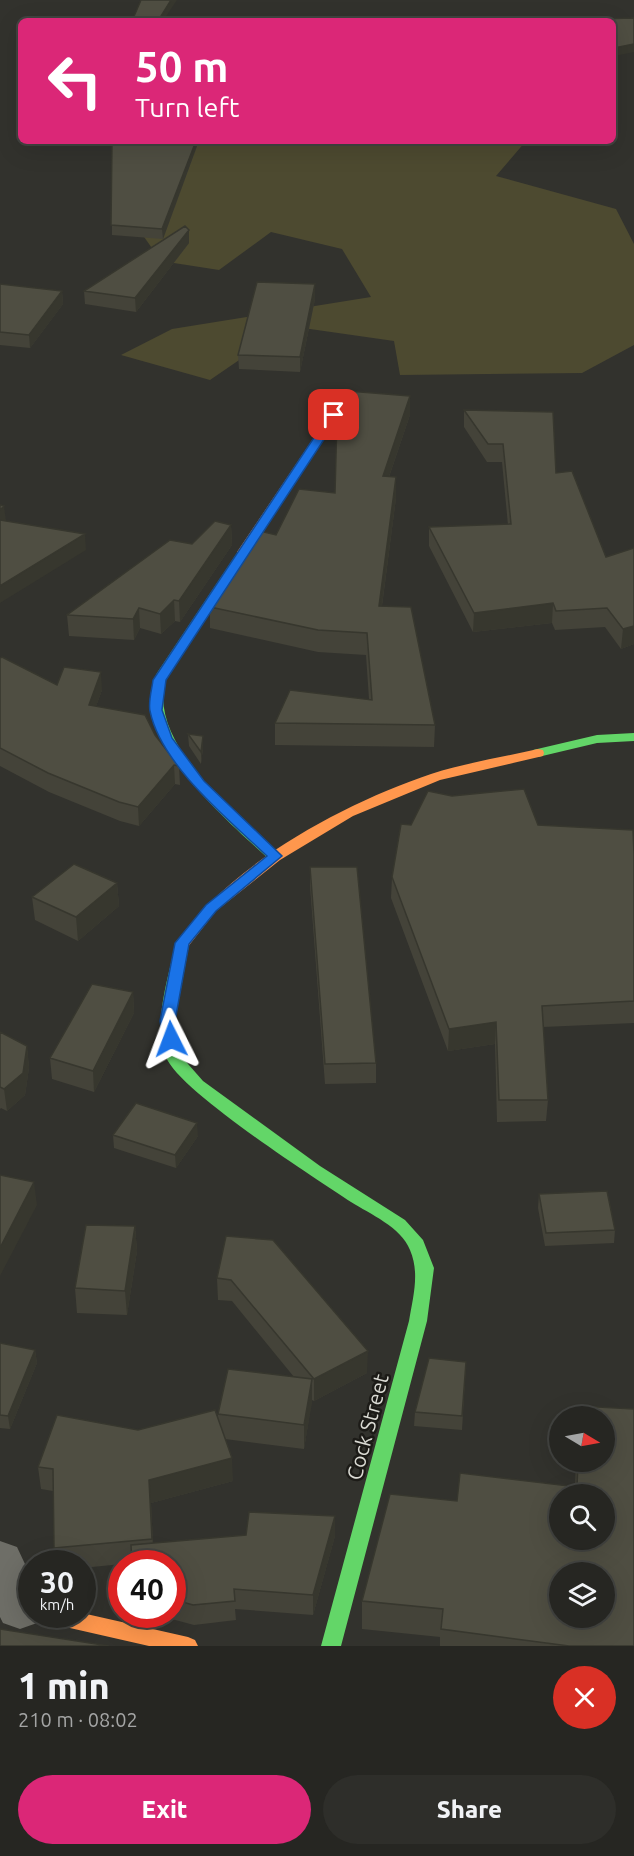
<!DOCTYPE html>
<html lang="en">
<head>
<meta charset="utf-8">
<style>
  body { margin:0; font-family:Ubuntu,sans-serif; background:#2e2e2a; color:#f1f3f6; height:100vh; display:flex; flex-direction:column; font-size:22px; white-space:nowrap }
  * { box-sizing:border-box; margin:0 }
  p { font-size:20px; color:#a4a5a5 }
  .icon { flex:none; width:33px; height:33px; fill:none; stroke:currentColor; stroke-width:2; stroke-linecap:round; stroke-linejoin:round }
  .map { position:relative; height:1646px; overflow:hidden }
  .panel { display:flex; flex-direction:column; background:#262622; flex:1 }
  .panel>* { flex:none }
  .top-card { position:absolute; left:18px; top:18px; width:598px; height:126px; border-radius:9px; box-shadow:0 6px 24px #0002,0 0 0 2px #424340; background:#db2777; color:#fff; overflow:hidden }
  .needle { width:39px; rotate:100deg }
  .fabs { position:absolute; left:549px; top:1406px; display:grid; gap:12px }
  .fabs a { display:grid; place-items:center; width:66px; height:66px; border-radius:50%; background:#262622; box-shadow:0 6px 24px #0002,0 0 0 2px #424340; font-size:30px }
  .speed { position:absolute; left:18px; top:1550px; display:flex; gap:12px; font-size:30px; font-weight:700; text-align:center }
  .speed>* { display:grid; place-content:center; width:78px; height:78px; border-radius:50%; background:#262622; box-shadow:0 6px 24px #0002,0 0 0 2px #424340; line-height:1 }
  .speed small { font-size:15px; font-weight:400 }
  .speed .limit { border:9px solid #d22; background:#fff; color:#111 }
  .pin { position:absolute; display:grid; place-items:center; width:51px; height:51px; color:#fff; margin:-26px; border-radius:12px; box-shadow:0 3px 9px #0006 }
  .me { position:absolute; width:66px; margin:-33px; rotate:357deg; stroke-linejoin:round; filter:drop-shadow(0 0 4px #0008) }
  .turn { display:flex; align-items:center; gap:21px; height:126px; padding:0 18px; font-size:27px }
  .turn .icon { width:78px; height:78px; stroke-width:2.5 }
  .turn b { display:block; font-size:42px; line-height:51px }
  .round { display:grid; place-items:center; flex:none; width:63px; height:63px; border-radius:32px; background:#2e2e2a }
  .headline { display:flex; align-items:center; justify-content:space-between; height:102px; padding:0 18px }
  h1 { font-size:36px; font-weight:800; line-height:45px }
  .button { display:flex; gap:12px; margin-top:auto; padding:12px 18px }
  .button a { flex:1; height:69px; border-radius:36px; background:#db2777; color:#fff; font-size:24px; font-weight:800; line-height:69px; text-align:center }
  .button a+a { background:#2e2e2a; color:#f1f3f6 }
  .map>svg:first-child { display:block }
</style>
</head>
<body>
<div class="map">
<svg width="634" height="1646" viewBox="0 0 634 1646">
  <rect width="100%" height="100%" fill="#32322d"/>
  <!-- green -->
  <path fill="#4d4a30" d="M170,141h356l-30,35 120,33 18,35v101l-52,28 -182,2 -6,-34 -105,-15 -79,54 -89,-25 51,-26 199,-32 -29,-48 -71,-17 -52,38 -58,-9 -19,-27z"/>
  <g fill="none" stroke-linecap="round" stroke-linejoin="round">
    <!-- street -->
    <path fill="#6e6e67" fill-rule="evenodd" d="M0,1541l17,6 15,32v35h9l-4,9 -17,6 -17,-6 -3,-6z"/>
    <!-- fast -->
    <path fill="#63d668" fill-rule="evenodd" d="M243,549l6,3 -80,121c-31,63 71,145 111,181l2,3 -7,4 -5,-1c-40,-37 -145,-124 -113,-187l82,-123z
      M634,733v8l-37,2 -59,14 -6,-4 1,-3 64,-15z
      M182,940l7,5 -14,76 6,35 22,25 117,85 85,54 18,20 11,28 -7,53 -86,325h-20l88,-325c4,-24 11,-48 1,-71 -9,-23 -40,-36 -59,-48 -36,-24 -172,-111 -185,-145 -13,-37 2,-76 9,-112z"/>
    <!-- slow -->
    <path fill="#ff974d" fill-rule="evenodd" d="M334,412l5,3 -90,137 -2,2h-8l-2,-2 92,-137z
      M538,749l5,1 1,3 -1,3 -103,24 -87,36 -73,44 -64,51 -29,37 -5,2 -7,-5c52,-79 167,-141 256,-171 34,-11 72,-17 107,-25z
      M82,1613l106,24 7,3 3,6h-49l-101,-23 -7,-3 -3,-6z"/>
  </g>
  <!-- wall -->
  <path fill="#444339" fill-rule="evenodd" d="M112,141h85v5l-34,93 -51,-4z
    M189,230v13l-53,69 -51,-8 -1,-13z
    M0,284l62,7 1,13 -33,44 -30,-3z
    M315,299l-15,73 -61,-3 -1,-14z
    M348,391l62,5v19l-21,62h7v21l-14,108 53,119 -1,22 -159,-2v-22l94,-24 -3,-44 -48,-3 -108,-24v-21l66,-72 59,-42 13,-94z
    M464,410l92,63 50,84 28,-9v96l-13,5 -16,-22 -50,3 -3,-7 -79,9 -44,-86v-19l79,-2 -6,-63h-15l-23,-35z
    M231,525l1,20 -52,77 -5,-1 -14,13 -21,-6 -6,12 -65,-4 -2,-21 125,-71z
    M0,658l57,27 45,5 -6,16 59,29 24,31 1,19 -5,-1 -36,42 -19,-5 -71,-29 -49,-26z
    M188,734l15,14 -2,16 -12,-18z
    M411,825h127l96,29v169l-91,4 5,73 -2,21 -49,1 -2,-78 -47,7 -57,-153 1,-21z
    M310,867l66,196v20l-51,1 -15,-198z
    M117,883l2,23 -41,35 -43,-21 -3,-23z
    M133,992l1,21 -40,79 -42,-13 -2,-21z
    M0,1032l27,14 2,22 -4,27 -18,16 -6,-3 -1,1z
    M113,1135l85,1 -22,32 -62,-20z
    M539,1194l76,36 -1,13 -69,3 -7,-38z
    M135,1226l2,25 -10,64 -50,-2 -2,-25z
    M226,1236l141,137 -53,28 -2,-1 -8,49 -79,-10 8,42 -82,22 2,40 182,-7 -22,79 -78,-6 1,11 -42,5 -30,-8 -17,-3h25v-51h-50v1l-40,4v-5h-26l-2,-15 -1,-57 -12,-2 -3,-22 100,-37 80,-11v-5l76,-37 -62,-76 -14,-1 -1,-22z
    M0,1343l35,7 2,13 -27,66 -10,-1z
    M466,1362l-4,68 -48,-4 1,-14z
    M580,1406l54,3v237h-194v-9l-78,-8v-28l28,-107 67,7 3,-28 115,14 1,-26h28v-45h-25zM560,1494h44v45h-44zM560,1572h44v45h-44z"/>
  <!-- shaded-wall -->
  <path fill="#37372e" d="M171,0h6l-14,21h-5z
    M634,44v8l-20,4v-8z
    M196,141h1v5l-34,93 -1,-10z
    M189,230v13l-53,69 -1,-14z
    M315,284v15l-15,73v-15z
    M62,291l1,13 -33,44 -1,-13z
    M410,396v19l-28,82 1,-21z
    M396,477v21l-17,130v-22z
    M4,506l2,15 -6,6v-17z
    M231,525l1,20 -52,77 -1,-21z
    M85,534l1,16 -86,53v-17z
    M174,600l1,21 -14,13 -1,-20z
    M553,603l-1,20 -79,9 1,-19z
    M139,608l1,20 -6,12 -1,-21z
    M634,626v18l-13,5 2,-20z
    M101,672l1,18 -12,33 -1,-18z
    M203,736v12l-2,16v-12z
    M174,765l1,19 -36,42 -1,-19z
    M117,883l2,23 -41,35 -2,-24z
    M133,992l1,21 -40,79 -1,-21z
    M496,1022l-1,22 -47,7 1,-22z
    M27,1046l2,22 -4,27 -18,16 -3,-22z
    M197,1123l1,13 -22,32 -1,-13z
    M34,1182l3,23 -37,71v-28z
    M135,1226l2,25 -10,64 -2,-24z
    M35,1350l2,13 -27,66 -2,-13z
    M368,1351l-1,22 -53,28v-22z
    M312,1379v24l-8,46v-24z
    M232,1458l1,23 -82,22 3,59 -5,-82z
    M335,1516v20l-22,79v-20z"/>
  <!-- building -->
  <path fill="#4f4e42" stroke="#37372e" stroke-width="1.5" fill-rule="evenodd" d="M141,0h30l-13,21h-26z
    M634,18v26l-20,4v-27h-62l1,-1z
    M112,141h84l-34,88 -51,-4z
    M185,226l4,4 -54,68 -51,-7z
    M257,282l58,2 -15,73 -62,-2z
    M0,284l62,7 -33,44 -29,-3z
    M348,391l62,5 -27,80 13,1 -17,129 32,1 24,118 -160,-2 15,-33 82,10 -5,-67 -49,-3 -108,-23 50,-76 16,4 23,-46 36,4 2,-75 12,-21z
    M464,410l89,2 3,61 16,-2 34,86 28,-9v78l-11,3 -16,-21 -51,3 -3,-8 -79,10 -45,-86 82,-3 -8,-80h-15z
    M0,505l4,1 -4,4z
    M0,520l85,14 -85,52z
    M215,521l16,4 -52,76 -5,-1 -14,14 -21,-6 -6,11 -66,-4 103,-75 22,4z
    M2,657l55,28 7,-18 37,5 -12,33 56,10 10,20 24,31 -5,-1 -36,42 -19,-5 -71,-29 -48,-25v-90z
    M188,734l15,2 -2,16z
    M524,789l14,36 95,5 1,24v147l-92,5 6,94h-49l-3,-78 -47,7 -57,-152 9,-53 10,1 17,-34 24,5z
    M74,864l43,19 -41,34 -44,-20z
    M310,867h47l19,196 -51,1z
    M92,984l41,8 -40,79 -43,-13z
    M0,1032l27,14 -4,27 -19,16 -4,-2z
    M136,1103l61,20 -22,32 -62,-20z
    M0,1175l34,7 -34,66z
    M607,1191l8,39 -69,3 -7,-39z
    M86,1225l49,1 -10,65 -50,-3z
    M226,1236l47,4 95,111 -54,28 -83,-99 -14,-2z
    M0,1343l35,7 -27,66 -8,-1z
    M429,1358l37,4 -4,54 -47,-4z
    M228,1369l84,10 -8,46 -86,-11z
    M580,1406l54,3v237h-65l-128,-17 2,-20 -81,-8 28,-107 67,7 3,-28 117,14 1,-26h26v-45h-24zM560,1494h44v45h-44zM560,1572h44v45h-44z
    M215,1410l17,48 -83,22 3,59 -98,9 -1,-79 -15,-2 19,-52 81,15z
    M249,1512l86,4 -22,79 -79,-6 1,12 -42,4 -21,-6v-36h-40l-1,-18 115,-10z
    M0,1629l109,17h-109z"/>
  <!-- route -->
  <path fill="#1a73e8" stroke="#114b97" stroke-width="1.5" d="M334,412l6,3 -174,265 -4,30 10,28 32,43 78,75 -66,55 -27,33 -14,77 3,18 -7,5 -8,-5 -3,-18 15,-78 31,-38 61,-49c-39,-37 -106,-91 -117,-145 -2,-9 2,-22 3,-31l176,-265z"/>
  <g text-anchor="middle" stroke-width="5" stroke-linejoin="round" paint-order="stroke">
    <!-- near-street labels -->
    <g font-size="21" fill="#dadad3" stroke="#1c1b17">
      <text transform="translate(368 1427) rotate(-75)" y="7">Cock Street</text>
    </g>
  </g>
</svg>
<div class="fabs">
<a><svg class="needle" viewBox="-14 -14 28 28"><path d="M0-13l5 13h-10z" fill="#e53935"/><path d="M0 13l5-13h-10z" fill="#a4a5a5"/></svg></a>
<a><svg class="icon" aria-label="search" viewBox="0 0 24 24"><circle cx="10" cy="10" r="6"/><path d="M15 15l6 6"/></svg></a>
<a><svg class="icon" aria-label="layers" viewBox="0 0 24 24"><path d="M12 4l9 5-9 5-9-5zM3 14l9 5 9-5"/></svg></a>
</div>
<div class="speed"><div>30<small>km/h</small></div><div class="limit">40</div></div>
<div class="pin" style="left:334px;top:415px;background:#d93025"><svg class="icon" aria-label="arrive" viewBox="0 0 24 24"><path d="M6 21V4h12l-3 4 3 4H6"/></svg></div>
<svg class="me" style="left:171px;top:1039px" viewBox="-20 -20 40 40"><path d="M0-17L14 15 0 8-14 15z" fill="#1a73e8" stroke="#fff" stroke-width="4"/></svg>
<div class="top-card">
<div class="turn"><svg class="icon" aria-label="left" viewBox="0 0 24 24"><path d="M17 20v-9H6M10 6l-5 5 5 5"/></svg><div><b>50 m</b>Turn left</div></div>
</div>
</div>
<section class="panel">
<div class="headline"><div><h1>1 min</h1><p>210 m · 08:02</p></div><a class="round" style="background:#d93025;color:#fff"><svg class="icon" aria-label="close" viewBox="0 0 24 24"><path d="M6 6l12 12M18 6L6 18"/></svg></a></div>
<div class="button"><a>Exit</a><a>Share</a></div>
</section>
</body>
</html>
